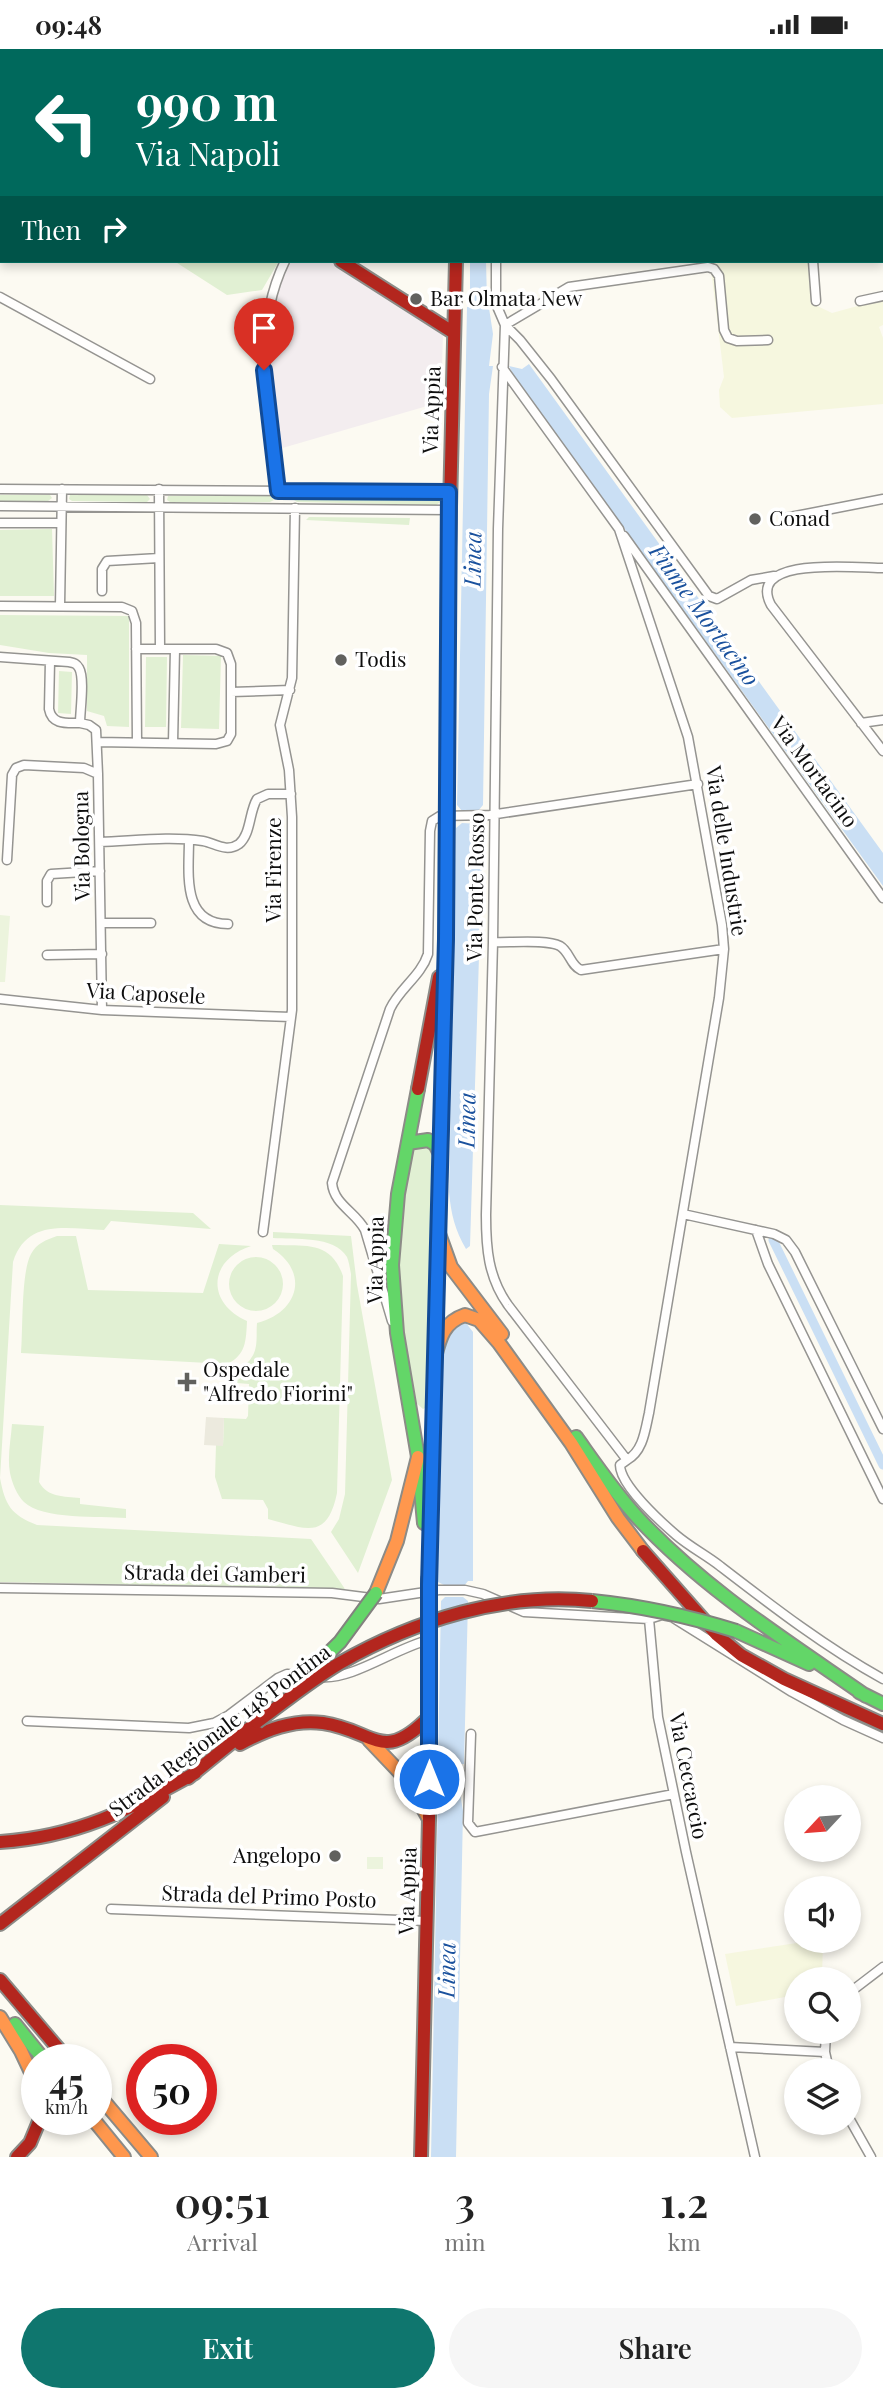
<!DOCTYPE html>
<html lang="en">
<head>
<meta charset="utf-8">
<style>
  body { margin:0; font-family:"Playfair Display",serif; background:#f6f6f6; color:#222; height:100vh; display:flex; flex-direction:column; font-size:26px; white-space:nowrap }
  * { box-sizing:border-box; margin:0 }
  p { font-size:23px; color:#767676 }
  .icon { flex:none; width:38px; height:38px; fill:none; stroke:currentColor; stroke-width:2; stroke-linecap:round; stroke-linejoin:round }
  .map { position:relative; height:2108px; overflow:hidden }
  .sheet { display:flex; flex-direction:column; background:#fff; flex:1 }
  .sheet>* { flex:none }
  .hud { position:absolute; left:0px; top:0px; width:884px; height:214px; box-shadow:0 4px 10px #0003; background:#00695c; color:#fff; overflow:hidden }
  .needle { width:46px; rotate:244deg }
  .tools { position:absolute; left:784px; top:1736px; display:grid; gap:14px }
  .tools a { display:grid; place-items:center; width:77px; height:77px; border-radius:50%; background:#fff; box-shadow:0 4px 10px #0003; font-size:35px }
  .speed { position:absolute; left:21px; top:1995px; display:flex; gap:14px; font-size:35px; font-weight:700; text-align:center }
  .speed>* { display:grid; place-content:center; width:91px; height:91px; border-radius:50%; background:#fff; box-shadow:0 4px 10px #0003; line-height:1 }
  .speed small { font-size:18px; font-weight:400 }
  .speed .limit { border:10px solid #d22; background:#fff; color:#111 }
  .pin { position:absolute; display:grid; place-items:center; width:60px; height:60px; color:#fff; margin:-72px -30px; border-radius:50% 50% 50% 0; rotate:-45deg; box-shadow:0 0 7px #0007 }
  .pin .icon { rotate:45deg }
  .me { position:absolute; width:77px; margin:-38px; rotate:0deg; stroke-linejoin:round; filter:drop-shadow(0 0 5px #0008) }
  .turn { display:flex; align-items:center; gap:24px; height:147px; padding:0 21px; font-size:32px }
  .turn .icon { width:91px; height:91px; stroke-width:2.5 }
  .turn b { display:block; font-size:49px; line-height:60px }
  .then { display:flex; align-items:center; height:66px; padding:0 21px; background:#0003; gap:14px; font-size:26px }
  .eta { display:flex; justify-content:space-evenly; align-items:center; height:119px; text-align:center }
  .eta b { font-size:42px; font-weight:600; line-height:49px }
  .primary-button { display:flex; gap:14px; margin-top:auto; padding:14px 21px }
  .primary-button a { flex:1; height:80px; border-radius:42px; background:#0f766e; color:#fff; font-size:28px; font-weight:600; line-height:80px; text-align:center }
  .primary-button a+a { background:#f6f6f6; color:#222 }
  .status { display:flex; justify-content:space-between; align-items:center; height:49px; padding:0 35px; background:#fff; direction:ltr }
  .status svg { height:19px; fill:currentColor }
  .map>svg:first-child { display:block }
</style>
</head>
<body>
<div class="status"><b>09:48</b><svg viewBox="0 0 49 12"><path d="M0 12V9h3v3zM5 12V6h3v6zM10 12V3h3v9zM15 12V0h3v12zM26 1h20v11H26zM47 4h2v5h-2z"/></svg></div>
<div class="map">
<svg width="883" height="2108" viewBox="0 0 883 2108">
  <rect width="100%" height="100%" fill="#fcfaf2"/>
  <!-- industrial -->
  <path fill="#f3edef" d="M290,212h42l111,72 -2,69 -162,47 -13,-86 9,-71z"/>
  <!-- farmland -->
  <path fill="#f6f7df" d="M710,212h99l2,42 21,10 51,-14v26l-4,2 4,11v66l-151,14 -12,-11 -1,-17 5,-13z
    M810,1892h13l-1,38h-26v16l-60,11 -11,-52z"/>
  <!-- green -->
  <path fill="#e1f0d3" d="M174,212h105l-17,29 -35,5z
    M0,446h50l2,3 -4,3h-48z
    M70,446h77l3,4 -3,3 -75,-1 -3,-2z
    M168,447h103l3,4 -4,2h-100l-3,-2z
    M296,448l145,2 1,2 -6,4 -139,-3 -3,-2z
    M309,468l101,1 -1,7 -103,-5z
    M52,480l2,67h-54v-66z
    M0,566l129,1v111l-22,-1 -3,-10 -17,-5v-56l-38,-2 -49,-8z
    M183,606l38,1 -2,73 -38,-1z
    M146,608h21l-1,70h-21z
    M59,622l13,1 -1,42 -13,-1z
    M426,1094l9,8 -4,254 -8,4 -8,-7 -12,-64 -7,-67 6,-74 11,-50z
    M0,1156l193,8 18,16 -100,-8 -7,9c-36,-1 -77,-12 -91,32l-13,216c5,27 11,37 37,47l274,14 34,50 -345,-7z
    M273,1183l78,4 6,49 35,195 -34,93 -27,-41 8,-13 6,-25 6,-220c-1,-5 -2,-12 -4,-17 -13,-22 -53,-17 -74,-19z
    M57,1187h19l12,54 115,3 16,-49 32,2c-43,14 -45,57 -4,75 -1,20 -1,34 -20,43l-206,-11c2,-23 0,-81 10,-99 6,-11 15,-14 26,-18z
    M272,1196c32,1 59,-5 71,31l-6,217c-10,48 -31,36 -69,26v-10l-5,-9 -41,-1 -7,-22 1,-32h7l1,-27 22,1 2,-3 1,-32 -12,-1c0,-15 12,-18 17,-30 4,-9 2,-21 3,-30 41,-10 53,-50 16,-74z
    M229 1235a27 27 0 1 1 54 0a27 27 0 1 1-54 0Z
    M12,1375l32,2 -5,56c9,16 25,14 41,16v6l46,5v9c-25,-2 -84,2 -102,-16 -7,-7 -12,-19 -14,-29 -3,-16 1,-34 2,-49z"/>
  <!-- pitch -->
  <path fill="#ecf4dd" d="M0,866l10,1 -5,66h-5z
    M367,1808h16v12h-16z"/>
  <!-- plaza -->
  <path fill="#eceade" d="M206,1368l18,1 -1,28 -19,-1z"/>
  <!-- water -->
  <path fill="#cadff4" d="M470,212h16l1,40h-17z
    M467,258l22,1 4,26 -4,32h4l-4,28 -6,411 -5,6h-16l-5,-6z
    M529,315l354,489v33l-369,-510 -5,-10 13,3z
    M462,774l17,1 4,4 -13,418 -4,3c-11,-19 -15,-35 -17,-57l7,-364z
    M466,1274l7,9v249h-5l-4,5h-18l-10,-5 5,-220 1,-12 7,-19z
    M445,1548h18l5,4 -4,163h-4l-2,10h-15l-2,-11h-3l3,-162z
    M458,1733l5,29 -7,346h-25l7,-365h2l3,-9z"/>
  <g fill="none" stroke-linecap="round" stroke-linejoin="round">
    <!-- canal -->
    <path stroke="#cadff4" stroke-width="9" d="M773,1191l110,225"/>
    <!-- street casing -->
    <g stroke="#959491" stroke-width="11">
      <path id="street" d="M708,0l1,2
        M88,2l1,-2
        M177,2l2,-2
        M499,2v-2
        M592,2l1,-2
        M882,19h1
        M0,35l2,1
        M882,89l1,-1
        M496,212v43l9,21 -7,204 -5,413 -7,273c0,33 2,62 22,90l119,155 -7,5c0,20 41,57 56,70 14,12 30,20 44,31 52,40 105,81 163,113
        M813,212l3,40
        M0,248l150,82
        M860,252l23,-5
        M505,276l15,15 31,39 158,217 8,3 34,-19 23,-4
        M505,276l64,-38 139,-20 6,2 5,7 5,54 4,8 9,3 31,-1
        M502,318l117,162 69,208 34,188 2,24 -5,49 -70,415c-4,18 -6,38 -22,47
        M0,440l449,3
        M159,440l1,159
        M278,442c-10,-77 -28,-158 7,-230
        M0,457l449,4
        M785,469l98,-19
        M0,474h61
        M624,487l259,362
        M883,519c-25,0 -138,-13 -112,37l112,146
        M102,542v-22l5,-8 52,-3
        M0,557l122,1 10,4 4,12 1,119
        M60,557l2,-117
        M0,608l69,5c5,1 7,1 10,6 6,10 1,43 1,55 -14,0 -28,2 -31,-14l1,-48
        M231,643l59,-2
        M80,674l9,2 7,5 2,44
        M861,674l22,-3
        M97,693l119,2 11,-3 4,-7v-70l-4,-11 -11,-4h-80
        M173,694l2,-94
        M189,791c0,32 -8,84 39,84
        M100,793c33,-1 69,-6 103,-1 12,2 23,12 36,3 12,-10 10,-32 18,-45l11,-5h23
        M7,811l5,-85 4,-7 8,-3 60,3 14,6 4,236
        M47,853v-21l4,-7 49,-3
        M101,874h50
        M493,893c17,1 53,-3 67,4 10,6 10,19 21,24l143,-21
        M47,906l55,-1
        M0,950l102,11 189,7
        M683,1165l91,20 12,6 9,12 88,177
        M756,1181l12,34 115,235
        M263,1183l29,-222v-193l-3,-47 -9,-45 12,-47 3,-170
        M392,1272l-27,-91c-9,-18 -31,-25 -33,-47l58,-174c10,-21 31,-33 38,-55l2,-123 2,-10 8,-5 50,-1 208,-31
        M0,1539l332,5 47,6 60,-9h26l18,4 41,18 125,7 9,98 28,135 69,305
        M649,1570l13,-4 10,2 120,75 51,28 40,18
        M321,1628c32,3 74,-29 108,-37
        M27,1672l162,7 25,-5 15,-8 49,-37 9,-4 21,2
        M471,1685l-3,89 7,9 199,-38
        M111,1860l315,12
        M849,1944l34,-26
        M826,1983l-1,20 4,18
        M730,1998l95,5
        M849,2069l22,39"/>
    </g>
    <!-- fast casing -->
    <g stroke="#8c8b87" stroke-width="16">
      <path id="fast" d="M418,1040l-20,105 -6,71 5,68 21,124 6,66
        M408,1094l20,-3 7,4 5,10
        M440,1135l6,-245 2,-350
        M576,1388c20,28 39,56 62,81 66,71 149,123 228,178
        M736,1582l73,33
        M859,1643l24,12
        M15,1975l29,36"/>
    </g>
    <!-- slow casing -->
    <g stroke="#8c8b87" stroke-width="16">
      <path id="slow" d="M882,70l1,2
        M438,1182l13,36 51,67
        M435,1308c5,-20 9,-35 30,-42l14,5 20,23 72,100 47,75 25,33
        M428,1530l1,120
        M376,1544l21,-52 21,-84
        M369,1691l38,40 22,39
        M0,1968l21,34 16,34
        M96,2043l55,65
        M93,2070l31,38"/>
    </g>
    <!-- jam casing -->
    <g stroke="#8c8b87" stroke-width="16">
      <path id="jam" d="M460,0v2
        M840,0l1,2
        M0,57h2
        M0,173l2,-3
        M341,212l113,72
        M448,540l8,-328
        M418,1040l21,-112
        M643,1502l74,84 24,20 43,24 99,45
        M429,1536l11,-401
        M240,1695c26,-14 53,-25 83,-21 53,8 59,42 107,-7
        M188,1729l69,-56
        M0,1793c77,-5 129,-32 195,-69
        M0,1875l163,-127
        M0,1931l68,80
        M17,2108l13,-14 10,-24
        M421,2108l8,-338v-120"/>
    </g>
    <!-- street -->
    <use href="#street" stroke="#fffefd" stroke-width="8"/>
    <!-- fast -->
    <use href="#fast" stroke="#63d668" stroke-width="12"/>
    <!-- slow -->
    <use href="#slow" stroke="#ff974d" stroke-width="12"/>
    <!-- jam -->
    <use href="#jam" stroke="#b3261e" stroke-width="12"/>
    <!-- fast-bridge casing -->
    <g stroke="#82827e" stroke-width="16" stroke-linecap="butt">
      <path id="fast-bridge" d="M592,1552c50,5 96,15 144,30
        M298,1634l42,-41 36,-49"/>
    </g>
    <!-- jam-bridge casing -->
    <g stroke="#82827e" stroke-width="16" stroke-linecap="butt">
      <path id="jam-bridge" d="M257,1673c27,-20 54,-42 83,-59 75,-43 165,-71 252,-62"/>
    </g>
    <!-- fast-bridge -->
    <use href="#fast-bridge" stroke="#63d668" stroke-width="12"/>
    <!-- jam-bridge -->
    <use href="#jam-bridge" stroke="#b3261e" stroke-width="12"/>
  </g>
  <g fill="none" stroke-linecap="round" stroke-linejoin="round">
    <!-- route casing -->
    <g stroke="#114b97" stroke-width="18">
      <path id="route" d="M264,321l14,121 171,1 -3,447 -17,646v194"/>
    </g>
    <!-- route -->
    <use href="#route" stroke="#1a73e8" stroke-width="12"/>
  </g>
  <!-- markers -->
  <g fill="#61615e" stroke="#fff" stroke-width="2.5">
    <circle cx="416" cy="250" r="7"/>
    <circle cx="755" cy="470" r="7"/>
    <circle cx="341" cy="611" r="7"/>
    <path d="M183.5 1322.5h7v7h7v7h-7v7h-7v-7h-7v-7h7z"/>
    <circle cx="335" cy="1807" r="7"/>
  </g>
  <g text-anchor="middle" stroke-width="7" stroke-linejoin="round" paint-order="stroke">
    <!-- poi labels -->
    <g font-size="21" fill="#0e0e0e" stroke="#fff" text-anchor="start">
      <text x="430" y="257">Bar Olmata New</text>
      <text x="769" y="477">Conad</text>
      <text x="355" y="618">Todis</text>
      <text x="203" y="1328">Ospedale<tspan x="203" dy="24">"Alfredo Fiorini"</tspan></text>
      <text x="321" y="1814" text-anchor="end">Angelopo</text>
    </g>
    <!-- street labels -->
    <g font-size="21" fill="#0e0e0e" stroke="#fff">
      <text transform="translate(432 361) rotate(-88)" y="7">Via Appia</text>
      <text transform="translate(814 723) rotate(54)" y="7">Via Mortacino</text>
      <text transform="translate(82 797) rotate(-91)" y="7">Via Bologna</text>
      <text transform="translate(726 802) rotate(81)" y="7">Via delle Industrie</text>
      <text transform="translate(274 821) rotate(-90)" y="7">Via Firenze</text>
      <text transform="translate(476 838) rotate(-89)" y="7">Via Ponte Rosso</text>
      <text transform="translate(146 945) rotate(3)" y="7">Via Caposele</text>
      <text transform="translate(376 1211) rotate(-89)" y="7">Via Appia</text>
      <text transform="translate(215 1525) rotate(1)" y="7">Strada dei Gamberi</text>
      <text transform="translate(220 1682) rotate(-37)" y="7">Strada Regionale 148 Pontina</text>
      <text transform="translate(688 1727) rotate(79)" y="7">Via Ceccaccio</text>
      <text transform="translate(408 1842) rotate(-88)" y="7">Via Appia</text>
      <text transform="translate(269 1848) rotate(2)" y="7">Strada del Primo Posto</text>
    </g>
    <!-- water labels -->
    <g font-size="23" font-style="italic" fill="#1a519d" stroke="#fff">
      <text transform="translate(473 510) rotate(-89)" y="8">Linea</text>
      <text transform="translate(704 566) rotate(54)" y="8">Fiume Mortacino</text>
      <text transform="translate(467 1071) rotate(-89)" y="8">Linea</text>
      <text transform="translate(447 1921) rotate(-89)" y="8">Linea</text>
    </g>
  </g>
</svg>
<div class="tools">
<a><svg class="needle" viewBox="-14 -14 28 28"><path d="M0-13l5 13h-10z" fill="#e53935"/><path d="M0 13l5-13h-10z" fill="#767676"/></svg></a>
<a><svg class="icon" aria-label="sound" viewBox="0 0 24 24"><path d="M4 9h4l5-4v14l-5-4H4zM17 9q2 3 0 6"/></svg></a>
<a><svg class="icon" aria-label="search" viewBox="0 0 24 24"><circle cx="10" cy="10" r="6"/><path d="M15 15l6 6"/></svg></a>
<a><svg class="icon" aria-label="layers" viewBox="0 0 24 24"><path d="M12 4l9 5-9 5-9-5zM3 14l9 5 9-5"/></svg></a>
</div>
<div class="speed"><div>45<small>km/h</small></div><div class="limit">50</div></div>
<div class="pin" style="left:264px;top:321px;background:#d93025"><svg class="icon" aria-label="arrive" viewBox="0 0 24 24"><path d="M6 21V4h12l-3 4 3 4H6"/></svg></div>
<svg class="me" style="left:429px;top:1730px" viewBox="-20 -20 40 40"><circle r="17" fill="#1a73e8" stroke="#fff" stroke-width="3"/><path d="M0-11L8 9 0 5-8 9z" fill="#fff"/></svg>
<div class="hud">
<div class="turn"><svg class="icon" aria-label="left" viewBox="0 0 24 24"><path d="M17 20v-9H6M10 6l-5 5 5 5"/></svg><div><b>990 m</b>Via Napoli</div></div>
<div class="then">Then<svg class="icon" aria-label="right" viewBox="0 0 24 24"><path d="M7 20v-9h11M14 6l5 5-5 5"/></svg></div>
</div>
</div>
<section class="sheet">
<div class="eta">
<div><b>09:51</b><p>Arrival</p></div>
<div><b>3</b><p>min</p></div>
<div><b>1.2</b><p>km</p></div>
</div>
<div class="primary-button"><a>Exit</a><a>Share</a></div>
</section>
</body>
</html>
